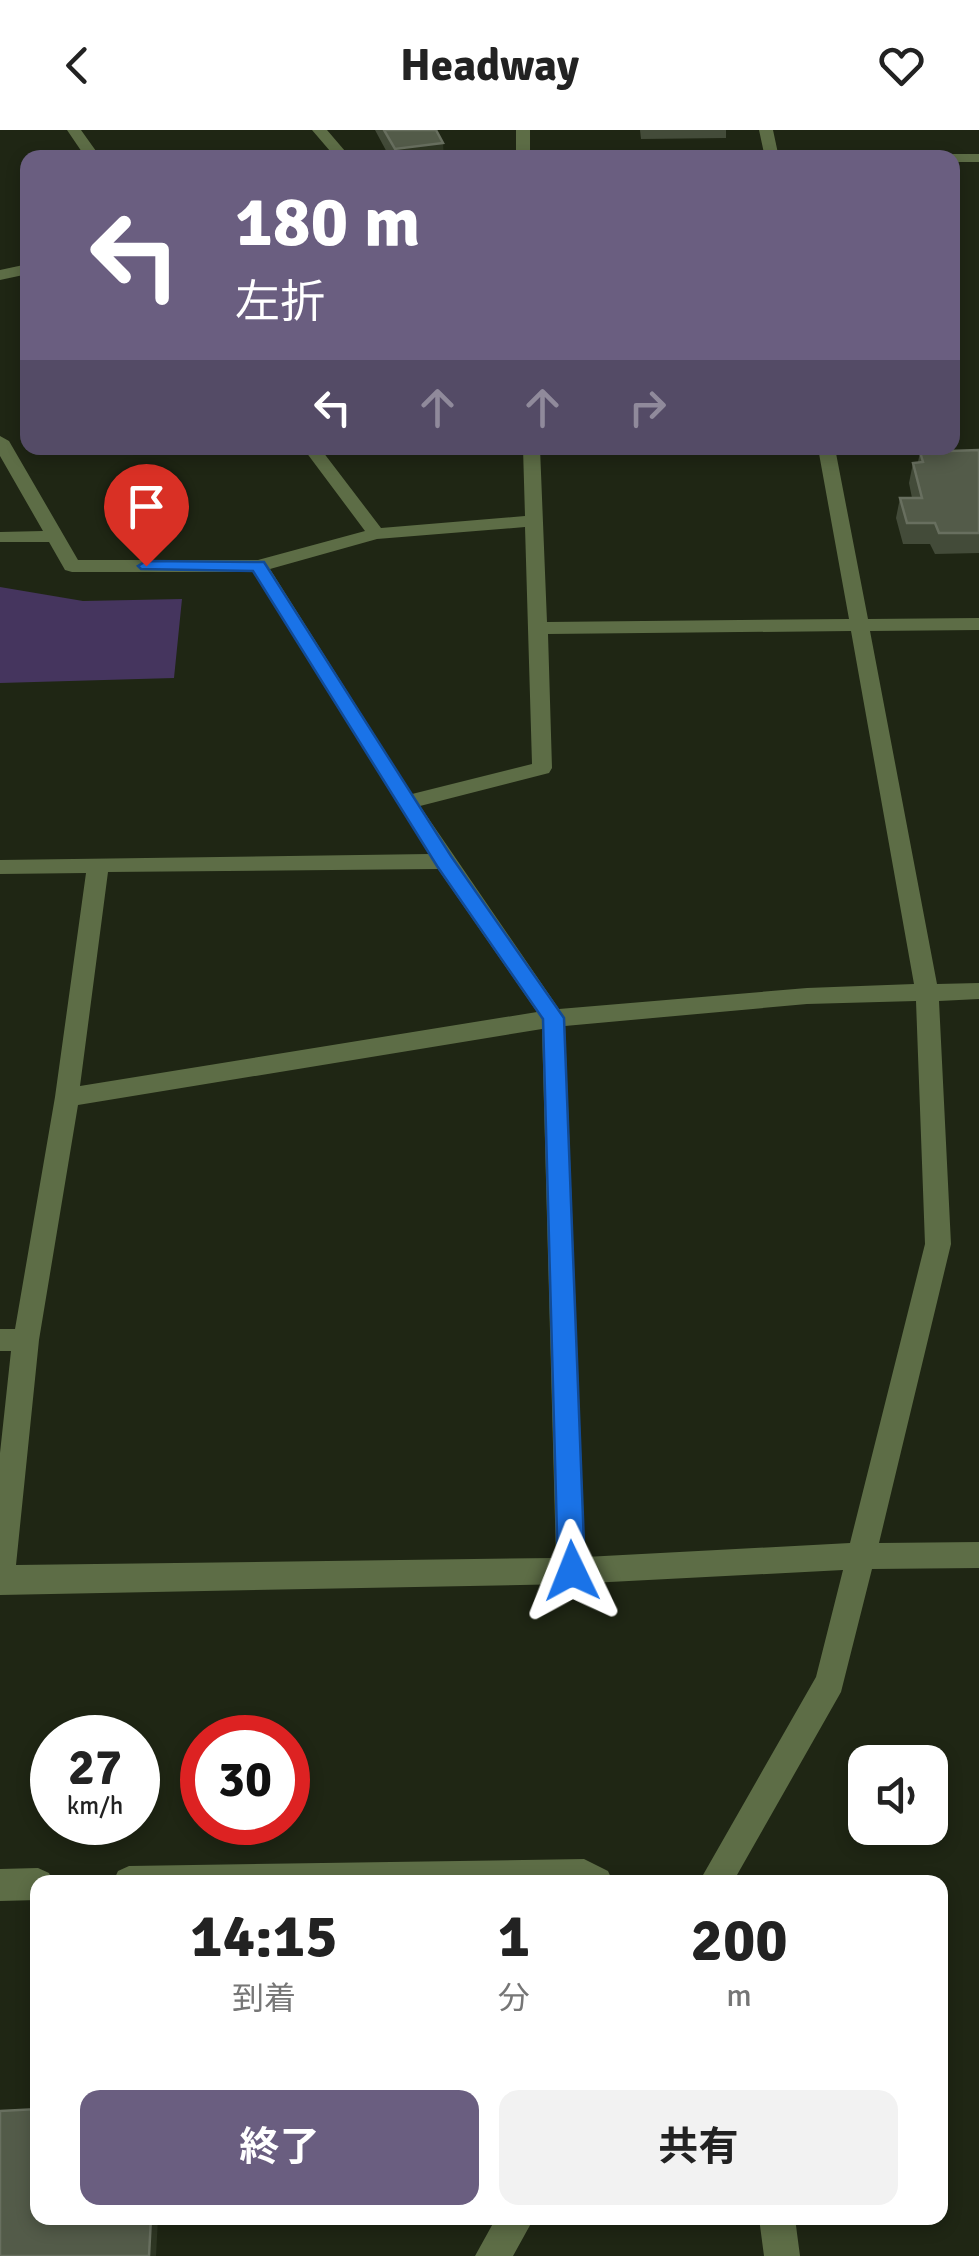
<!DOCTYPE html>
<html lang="ja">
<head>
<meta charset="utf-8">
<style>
  body { margin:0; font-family:Signika,"Noto Sans JP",sans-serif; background:#f2f2f2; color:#222; height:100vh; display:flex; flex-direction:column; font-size:38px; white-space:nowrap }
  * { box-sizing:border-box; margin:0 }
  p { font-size:32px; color:#767676 }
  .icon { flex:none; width:55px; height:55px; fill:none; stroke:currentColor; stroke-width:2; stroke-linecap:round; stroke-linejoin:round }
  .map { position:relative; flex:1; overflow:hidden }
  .panel { position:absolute; left:30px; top:1745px; width:918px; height:350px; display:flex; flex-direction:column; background:#fff; border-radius:20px; box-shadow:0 5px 15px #0003 }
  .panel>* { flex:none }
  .guide { position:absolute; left:20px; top:20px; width:940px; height:305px; border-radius:20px; box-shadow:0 5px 15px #0003; background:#6a5e80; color:#fff; overflow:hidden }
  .controls { position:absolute; left:848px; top:1615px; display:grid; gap:20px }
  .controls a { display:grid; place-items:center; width:100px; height:100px; border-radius:20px; background:#fff; box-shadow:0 5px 15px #0003; font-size:50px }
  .speed { position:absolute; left:30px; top:1585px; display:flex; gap:20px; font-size:50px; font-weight:700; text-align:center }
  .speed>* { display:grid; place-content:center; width:130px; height:130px; border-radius:50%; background:#fff; box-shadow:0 5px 15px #0003; line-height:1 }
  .speed small { font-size:25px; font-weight:400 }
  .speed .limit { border:15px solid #d22; background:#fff; color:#111 }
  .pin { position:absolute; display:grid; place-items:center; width:85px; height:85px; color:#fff; margin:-102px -42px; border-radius:50% 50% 50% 0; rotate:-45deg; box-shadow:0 0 10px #0007 }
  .pin .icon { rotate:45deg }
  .me { position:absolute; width:110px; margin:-55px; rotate:358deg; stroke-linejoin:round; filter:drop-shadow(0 0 8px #0008) }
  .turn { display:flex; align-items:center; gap:35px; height:210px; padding:0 50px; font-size:45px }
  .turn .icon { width:130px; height:130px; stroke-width:2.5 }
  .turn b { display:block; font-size:70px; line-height:85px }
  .lanes { display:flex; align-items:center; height:95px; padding:0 50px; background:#0003; justify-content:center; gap:50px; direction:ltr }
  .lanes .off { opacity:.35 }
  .eta { display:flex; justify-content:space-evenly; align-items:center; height:170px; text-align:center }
  .eta b { font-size:60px; font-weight:700; line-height:70px }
  .cta { display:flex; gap:20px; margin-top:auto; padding:20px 50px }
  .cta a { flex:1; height:115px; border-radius:20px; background:#6a5e80; color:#fff; font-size:40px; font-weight:700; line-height:115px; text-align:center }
  .cta a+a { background:#f2f2f2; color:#222 }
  header { display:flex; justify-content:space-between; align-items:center; height:130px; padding:0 50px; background:#fff; font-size:45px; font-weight:700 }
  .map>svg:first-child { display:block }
</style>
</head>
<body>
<header><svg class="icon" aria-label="back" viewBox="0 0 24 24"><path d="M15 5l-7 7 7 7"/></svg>Headway<svg class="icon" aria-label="heart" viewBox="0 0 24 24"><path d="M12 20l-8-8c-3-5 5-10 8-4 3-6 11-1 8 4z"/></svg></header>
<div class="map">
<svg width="979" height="2126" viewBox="0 0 979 2126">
  <rect width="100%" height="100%" fill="#1f2614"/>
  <!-- green -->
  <path fill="#45355e" d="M0,457l83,14 99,-2 -8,79 -174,5z"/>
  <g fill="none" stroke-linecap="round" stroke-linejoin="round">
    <!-- minor -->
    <path fill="#5d6d46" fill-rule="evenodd" d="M67,0h14l20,28h-15z
      M312,0h15l24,28h-15z
      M516,0h14v28h-14z
      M759,0h14l6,28h-14z
      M952,24h27v8h-27v-4h-7z
      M28,134v10l-28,6v-10z
      M0,306l9,5 69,119h180l107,-29 -62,-83h17l61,80 144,-12 -2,-68h17l7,174 302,-3 -31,-171h17l33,171 111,-1v12l-109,1 67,353 42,-1v16l-40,2 12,243 -72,299 100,-1v26l-107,1 -31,123 -108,190h-34l117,-205 27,-107 -272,14 -571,11v-142l11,-102h-11v-22h15l40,-232 31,-224 -86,1v-14l429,-6 -176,-282h-181l-7,-2 -16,-28h-49v-10l43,-1 -43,-75zM525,397l7,237 -120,30 -142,-225 107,-30zM851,501l63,353 -107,4 -248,21 -139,-203 129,-33 3,-5 -4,-134zM438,739l99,143 -457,74 28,-214zM916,871l9,243 -75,299 -265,14 -20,-531 242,-22zM542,899l14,529 -540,7 23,-225 39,-235z
      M584,1729l24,12 5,11h-500l5,-11 11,-5z
      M38,1738l11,5 4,9h-15v18l-38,1v-32z
      M496,2088h38l-21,38h-38z
      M759,2088h36l5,38h-36z"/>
  </g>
  <!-- wall -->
  <path fill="#434b39" d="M375,0h61l8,28h-54z
    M640,0h86v8l-85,1z
    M979,320v103l-44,1 -5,-10h-27l-7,-26 4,-20h12l-3,-15 4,-20 5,-1 2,-10z"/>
  <!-- shaded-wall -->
  <path fill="#2e3623" d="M443,13l1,15h-49v-9z
    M151,2088h7l-2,38h-7z"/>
  <!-- building -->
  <path fill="#535b49" stroke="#686f5f" stroke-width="2.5" d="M384,0h52l7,13 -48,6z
    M979,320v83h-40l-4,-10h-28l-7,-25h22l-9,-35 10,-1 -3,-10z
    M38,1979v109h113l-2,38h-149v-145z"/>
  <!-- route -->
  <path fill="#1a73e8" stroke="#114b97" stroke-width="2.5" d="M146,431l118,1 187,294 113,162 21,553 -4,9 -9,3 -10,-3 -4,-9 -15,-552 -106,-153 -184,-295 -112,-2 -3,-3z"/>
</svg>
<div class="controls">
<a><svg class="icon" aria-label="sound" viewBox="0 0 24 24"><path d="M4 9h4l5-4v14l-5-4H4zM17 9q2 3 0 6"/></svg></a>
</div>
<div class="speed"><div>27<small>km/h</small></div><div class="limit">30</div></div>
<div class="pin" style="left:146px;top:436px;background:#d93025"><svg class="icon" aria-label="arrive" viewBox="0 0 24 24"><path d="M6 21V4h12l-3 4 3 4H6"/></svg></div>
<svg class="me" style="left:572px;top:1441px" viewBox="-20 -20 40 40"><path d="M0-17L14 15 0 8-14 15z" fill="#1a73e8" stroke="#fff" stroke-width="4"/></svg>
<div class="guide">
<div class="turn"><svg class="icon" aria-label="left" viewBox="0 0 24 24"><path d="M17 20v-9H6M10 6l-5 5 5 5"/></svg><div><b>180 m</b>左折</div></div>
<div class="lanes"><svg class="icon" aria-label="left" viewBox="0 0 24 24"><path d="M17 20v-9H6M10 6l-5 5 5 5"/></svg><svg class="icon off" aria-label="ahead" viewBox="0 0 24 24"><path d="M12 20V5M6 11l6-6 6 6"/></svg><svg class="icon off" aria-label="ahead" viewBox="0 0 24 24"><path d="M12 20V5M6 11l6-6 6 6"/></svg><svg class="icon off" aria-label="right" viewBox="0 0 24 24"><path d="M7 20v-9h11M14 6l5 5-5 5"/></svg></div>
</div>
<section class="panel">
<div class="eta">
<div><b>14:15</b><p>到着</p></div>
<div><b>1</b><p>分</p></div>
<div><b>200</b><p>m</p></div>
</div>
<div class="cta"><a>終了</a><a>共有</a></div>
</section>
</div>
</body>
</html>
